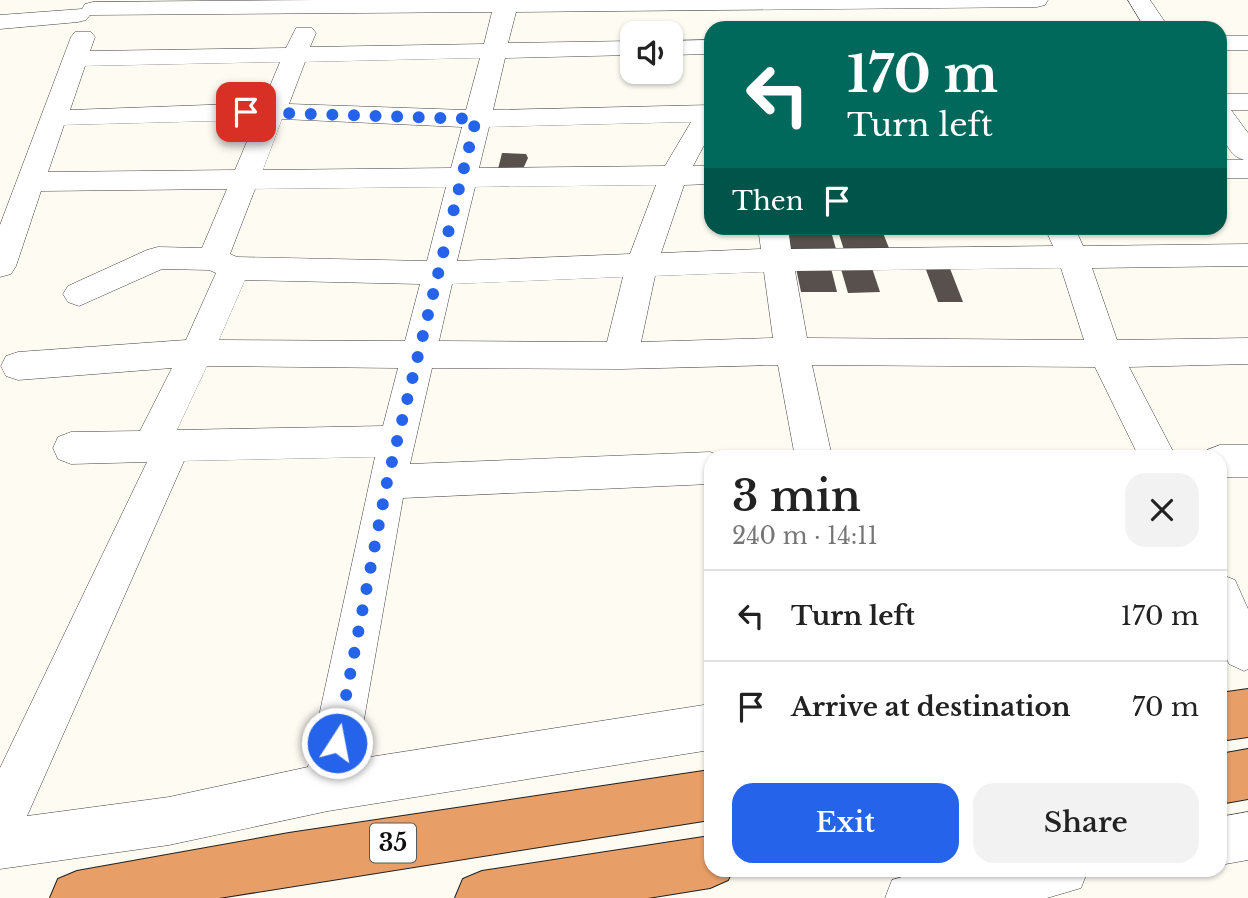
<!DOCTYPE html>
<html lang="en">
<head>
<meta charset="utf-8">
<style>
  body { margin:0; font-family:"Libre Baskerville",serif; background:#f2f2f2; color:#222; height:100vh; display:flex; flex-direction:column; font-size:26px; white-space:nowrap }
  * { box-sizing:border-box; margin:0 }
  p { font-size:23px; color:#767676 }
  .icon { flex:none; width:38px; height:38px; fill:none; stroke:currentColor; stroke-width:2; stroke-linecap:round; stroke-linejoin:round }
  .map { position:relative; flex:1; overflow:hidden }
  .panel { position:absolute; left:704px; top:450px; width:523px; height:427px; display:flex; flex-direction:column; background:#fff; border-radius:21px; box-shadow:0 2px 5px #0004 }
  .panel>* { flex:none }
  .hud { position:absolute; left:704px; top:21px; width:523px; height:214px; border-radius:21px; box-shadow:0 2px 5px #0004; background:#00695c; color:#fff; overflow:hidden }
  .fabs { position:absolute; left:620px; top:21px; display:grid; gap:14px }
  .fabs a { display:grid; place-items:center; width:63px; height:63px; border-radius:14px; background:#fff; box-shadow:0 2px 5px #0004; font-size:35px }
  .pin { position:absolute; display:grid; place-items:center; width:60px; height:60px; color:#fff; margin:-30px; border-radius:14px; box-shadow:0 4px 10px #0006 }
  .me { position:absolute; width:77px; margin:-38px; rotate:11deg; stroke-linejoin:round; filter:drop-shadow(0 0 5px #0008) }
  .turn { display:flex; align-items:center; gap:24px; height:147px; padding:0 28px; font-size:32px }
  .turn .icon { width:91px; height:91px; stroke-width:2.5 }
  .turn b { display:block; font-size:49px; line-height:60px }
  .then { display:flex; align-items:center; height:66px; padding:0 28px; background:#0003; gap:14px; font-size:26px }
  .round { display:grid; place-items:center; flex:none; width:74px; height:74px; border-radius:21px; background:#f2f2f2 }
  .head { display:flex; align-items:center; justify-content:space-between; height:119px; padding:0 28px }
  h1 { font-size:42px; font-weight:600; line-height:52px }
  .primary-button { display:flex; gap:14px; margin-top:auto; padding:14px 28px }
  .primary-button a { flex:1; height:80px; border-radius:21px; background:#2563eb; color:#fff; font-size:28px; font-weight:600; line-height:80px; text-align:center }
  .primary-button a+a { background:#f2f2f2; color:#222 }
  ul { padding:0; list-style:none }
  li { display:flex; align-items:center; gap:21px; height:91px; padding:0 28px; border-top:2px solid #e0e0e0 }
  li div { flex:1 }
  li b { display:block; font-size:26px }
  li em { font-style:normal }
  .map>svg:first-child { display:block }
</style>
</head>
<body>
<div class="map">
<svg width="1248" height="898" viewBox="0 0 1248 898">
  <rect width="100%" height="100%" fill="#fefbf3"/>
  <!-- building -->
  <path fill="#57504c" d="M502,153l24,1 2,4 -5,11 -26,4z
    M830,228l6,21 -45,2 -5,-21z
    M837,228h44l8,20 -45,2z
    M949,266l14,36h-25l-13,-35z
    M796,268h35l6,24h-36z
    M872,268l8,24 -32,1 -7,-24z"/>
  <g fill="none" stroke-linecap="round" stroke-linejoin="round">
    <!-- minor casing -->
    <g stroke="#424242" stroke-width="1">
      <path id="minor" d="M317,0h731l-3,5 -8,2 -521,5 -8,31 124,-2v14l-127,3 -12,52 217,-5v29l-17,32h17v18l-26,1 -23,68 100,-4 -3,-21h30l3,21 262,-3 -8,-18h30l8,18 165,-2v22l-156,2 25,72 131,-2v26l-119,3 47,90h-37l-44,-90 -283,-2 20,92h-37l-17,-92 -157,4 -189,-1 -22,96 300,-12 13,5h-13v27l-307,14 -46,261 353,-55v46l-382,61 -159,34 -169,24v-101l147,-306 -76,2 -13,-5 -5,-11 5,-11 13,-5 69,-1 32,-63 -154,12 -12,-4 -5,-10 5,-10 12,-4 168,-12 30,-67 -7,-3 -47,-1 -83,37 -11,-4 -5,-8 5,-8 79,-36 11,-3 44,1 25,-59 -186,2 -25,75 -5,8 -11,3v-52l71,-188 4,-5h16l4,5 -5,14 196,-3 10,-20h16l4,5 -6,14 174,-3 8,-32 -402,3 -4,5 -8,2 -78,7v-14l82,-6 3,-5 8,-2zM480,58l-14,52 -177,-6 16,-42zM280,62l-17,41 -193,7 15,-44zM282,119l180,8 -11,41 -188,2zM256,120l-21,50 -187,2 16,-47zM691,122l-26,44 -186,2 10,-41zM656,185l-26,69 -173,7 18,-74zM446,187l-19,74 -190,-4 -7,-3 25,-65zM1061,268l23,72 -277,-2 -12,-67zM764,272l9,66 -132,4 14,-66zM623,277l-16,65 -168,-1 13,-57zM245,280l175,4 -15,57 -186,-1zM207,366l191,2 -15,58 -206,4zM375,457l-67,310 -139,30 -142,19 157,-355z
        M1128,0h22l19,28h-24z
        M1220,36h28v14h-28z
        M710,40v14l-40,1v-14z
        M1220,94h28v16h-17l17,23v45h-28v-18h24c-25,-7 -25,-46 -24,-66z
        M1220,445h28v32h-28v-20h-17l4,-7z
        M1220,574l15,6 13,29v60l-4,2 -15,-7 -9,-21z
        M1248,812v48l-28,5v-48z
        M926,870h162l-7,18 -34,10h-162l7,-18z"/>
    </g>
    <!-- highway casing -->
    <g stroke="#202020" stroke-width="2">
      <path id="highway" d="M1248,689v48l-28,4v-48z
        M1248,749v50l-28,5v-50z
        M710,770v50l-491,78h-169l8,-19 19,-8 212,-38z
        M710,836v34h23l-5,10 -18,8 -62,10h-193l8,-19 19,-8z"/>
    </g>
    <!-- minor -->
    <use href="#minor" fill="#fff" fill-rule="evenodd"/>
    <!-- highway -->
    <use href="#highway" fill="#e89f67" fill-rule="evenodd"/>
  </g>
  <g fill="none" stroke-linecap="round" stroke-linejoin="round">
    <!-- route -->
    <path stroke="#2563eb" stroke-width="12" stroke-dasharray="0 21.6" d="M246,112l230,7 -89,363 -50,261"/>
  </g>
  <g text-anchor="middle" stroke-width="7" stroke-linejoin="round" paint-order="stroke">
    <!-- shield labels -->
    <rect fill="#fff" stroke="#575757" stroke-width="2" x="370" y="823.5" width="46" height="39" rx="5"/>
    <g font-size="23" font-weight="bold" fill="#0f0f0f">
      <text x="393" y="851">35</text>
    </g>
  </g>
</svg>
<div class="fabs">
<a><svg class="icon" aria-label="sound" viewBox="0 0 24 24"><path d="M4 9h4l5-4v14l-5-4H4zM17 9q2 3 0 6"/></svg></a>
</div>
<div class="pin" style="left:246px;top:112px;background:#d93025"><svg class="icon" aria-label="arrive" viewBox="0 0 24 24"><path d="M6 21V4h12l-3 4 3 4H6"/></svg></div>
<svg class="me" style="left:337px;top:743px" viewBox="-20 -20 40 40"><circle r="17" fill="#2563eb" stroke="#fff" stroke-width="3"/><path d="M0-11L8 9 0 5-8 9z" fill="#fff"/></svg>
<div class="hud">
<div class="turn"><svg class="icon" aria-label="left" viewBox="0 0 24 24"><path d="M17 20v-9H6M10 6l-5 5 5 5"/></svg><div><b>170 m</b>Turn left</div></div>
<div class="then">Then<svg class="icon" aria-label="arrive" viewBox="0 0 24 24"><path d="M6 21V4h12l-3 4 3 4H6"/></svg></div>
</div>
<section class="panel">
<div class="head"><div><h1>3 min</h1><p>240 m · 14:11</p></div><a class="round"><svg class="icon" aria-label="close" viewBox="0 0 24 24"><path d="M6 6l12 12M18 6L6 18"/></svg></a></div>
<ul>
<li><svg class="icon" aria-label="left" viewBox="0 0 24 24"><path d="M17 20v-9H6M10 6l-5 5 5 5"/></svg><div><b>Turn left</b></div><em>170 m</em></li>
<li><svg class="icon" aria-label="arrive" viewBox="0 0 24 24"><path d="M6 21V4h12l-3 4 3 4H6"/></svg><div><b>Arrive at destination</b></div><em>70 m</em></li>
</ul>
<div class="primary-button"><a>Exit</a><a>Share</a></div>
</section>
</div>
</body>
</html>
